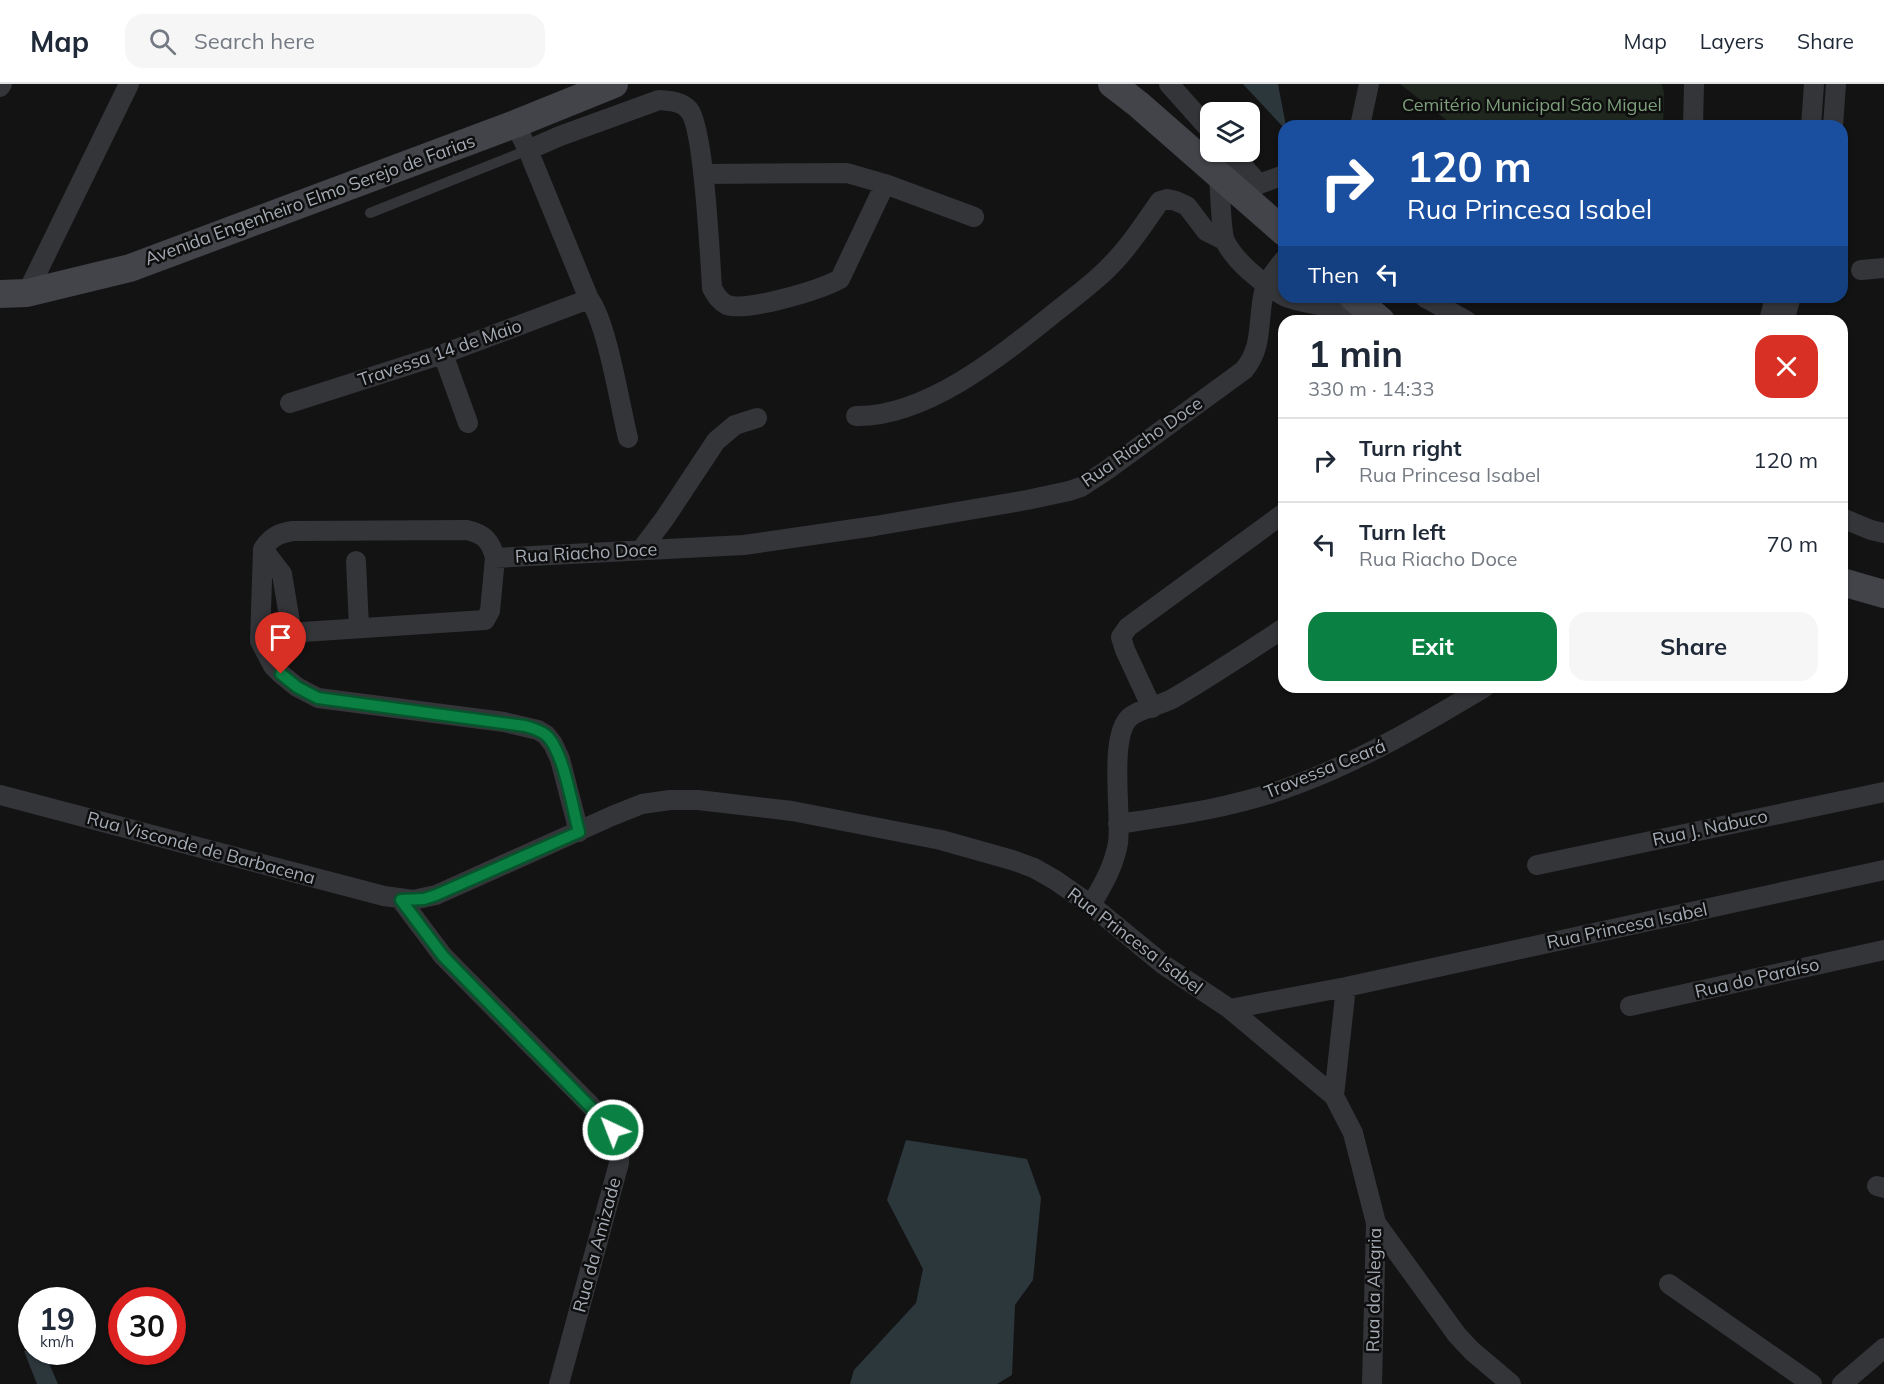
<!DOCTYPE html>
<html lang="en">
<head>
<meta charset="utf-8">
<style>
  body { margin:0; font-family:Mulish,sans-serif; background:#f6f6f7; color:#1f2937; height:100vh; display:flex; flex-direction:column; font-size:22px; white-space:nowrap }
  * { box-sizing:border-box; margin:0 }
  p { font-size:20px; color:#747a83 }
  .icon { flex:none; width:33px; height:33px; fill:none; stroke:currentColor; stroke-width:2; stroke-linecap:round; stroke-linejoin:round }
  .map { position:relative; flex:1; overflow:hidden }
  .side { position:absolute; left:1278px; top:231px; width:570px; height:378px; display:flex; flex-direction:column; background:#fff; border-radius:18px; box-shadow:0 2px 4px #0004 }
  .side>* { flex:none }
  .guide { position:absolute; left:1278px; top:36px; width:570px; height:183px; border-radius:18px; box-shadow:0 2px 4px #0004; background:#1a4fa0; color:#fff; overflow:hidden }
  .tools { position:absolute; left:1200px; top:18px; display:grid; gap:12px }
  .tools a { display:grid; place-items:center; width:60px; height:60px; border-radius:12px; background:#fff; box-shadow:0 2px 4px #0004; font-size:30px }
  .speed { position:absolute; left:18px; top:1203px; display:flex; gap:12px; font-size:30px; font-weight:700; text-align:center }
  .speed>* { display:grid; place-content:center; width:78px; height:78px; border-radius:50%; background:#fff; box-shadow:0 2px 4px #0004; line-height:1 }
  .speed small { font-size:15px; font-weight:400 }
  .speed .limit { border:9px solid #d22; background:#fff; color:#111 }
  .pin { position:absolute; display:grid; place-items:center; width:51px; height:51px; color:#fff; margin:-62px -26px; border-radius:50% 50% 50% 0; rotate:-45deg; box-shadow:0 0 6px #0007 }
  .pin .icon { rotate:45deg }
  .me { position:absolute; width:66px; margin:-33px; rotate:317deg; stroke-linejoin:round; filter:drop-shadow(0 0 4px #0008) }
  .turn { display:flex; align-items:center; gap:21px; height:126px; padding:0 30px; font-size:27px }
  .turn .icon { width:78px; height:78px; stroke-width:2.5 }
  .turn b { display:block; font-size:42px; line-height:51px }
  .then { display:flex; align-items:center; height:57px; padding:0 30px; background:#0003; gap:12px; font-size:22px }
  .round { display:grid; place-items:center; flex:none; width:63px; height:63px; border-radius:18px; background:#f6f6f7 }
  .headline { display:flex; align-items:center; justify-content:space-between; height:102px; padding:0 30px }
  h1 { font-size:36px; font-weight:700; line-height:45px }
  .cta { display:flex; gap:12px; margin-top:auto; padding:12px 30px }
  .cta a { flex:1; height:69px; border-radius:18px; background:#0b8043; color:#fff; font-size:24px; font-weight:700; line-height:69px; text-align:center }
  .cta a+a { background:#f6f6f7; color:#1f2937 }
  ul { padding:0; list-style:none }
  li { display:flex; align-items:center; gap:18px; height:84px; padding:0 30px; border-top:2px solid #e0e1e3 }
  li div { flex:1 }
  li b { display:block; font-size:22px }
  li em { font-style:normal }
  header { display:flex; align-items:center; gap:36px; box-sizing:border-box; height:84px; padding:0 30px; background:#fff; border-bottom:2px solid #e0e1e3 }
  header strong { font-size:28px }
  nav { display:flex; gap:33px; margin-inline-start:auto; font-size:21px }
  .search { width:420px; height:54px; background:#f6f6f7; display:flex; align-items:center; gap:15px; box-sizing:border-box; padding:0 21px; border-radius:18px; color:#747a83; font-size:22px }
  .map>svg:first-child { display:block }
</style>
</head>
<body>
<header>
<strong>Map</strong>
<div class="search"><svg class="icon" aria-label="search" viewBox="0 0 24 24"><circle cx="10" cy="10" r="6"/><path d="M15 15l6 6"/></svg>Search here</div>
<nav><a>Map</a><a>Layers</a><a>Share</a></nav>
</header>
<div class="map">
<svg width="1884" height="1300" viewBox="0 0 1884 1300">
  <rect width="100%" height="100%" fill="#131314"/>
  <!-- green -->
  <path fill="#1f271f" d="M1400,0h262l2,9 -1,33h-215l1,-4z"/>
  <!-- water -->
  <path fill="#2c373c" d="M1243,0h35l8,42 -2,2z
    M906,1056l121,19 14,39 -8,82 -18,25 -3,70 -15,9h-147l4,-14 62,-67 7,-34 -36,-69z
    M31,1265l1,3h12l14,32h-21l-13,-33z"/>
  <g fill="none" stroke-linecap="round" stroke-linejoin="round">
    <!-- lane -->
    <path stroke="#343539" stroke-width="10" d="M370,129l158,-63"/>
    <!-- street -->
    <path stroke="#343539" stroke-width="20" d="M1169,0l41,46
      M0,3l2,-3
      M515,40l13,26 61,149c18,23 31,107 39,139
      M1360,42l9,-42
      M1693,42l1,-42
      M1811,42l3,-42
      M1833,42l3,-42
      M528,66l32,-14 99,-36c10,1 22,1 30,10 15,18 21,147 23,178 4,7 7,13 15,17 20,7 93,-15 113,-26l45,-95
      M1230,68l29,32 -16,11
      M703,90l144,-1 38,11 89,33
      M1219,91c1,13 2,57 6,66 10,21 39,44 59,55
      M1259,100l25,-9
      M1861,186l23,-2
      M27,209l102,-209
      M1286,213c27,9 52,11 80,12
      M1424,213l43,24
      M1769,237l6,-24
      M1784,237l7,-24
      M443,270l25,69
      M290,319l153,-49 146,-55
      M856,332c70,1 145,-60 197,-102 24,-19 49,-37 69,-61 14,-16 26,-35 38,-52l7,-2 9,2 11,5 19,25 18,9
      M1842,434l29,12 13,3
      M263,465l19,25 9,54 4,4h8l182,-12 5,-9 5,-53
      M641,466l24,-32 51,-77 19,-16 22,-7
      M356,477l3,67
      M1152,624l-27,-58 -4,-13 7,-10 156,-114
      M0,711l384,101 29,4 23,-5 176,-79 30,-12 28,-4h28l94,11 149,29 71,20 22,8 21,12 36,25 73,60 66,44 116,-22 538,-117
      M1118,740c60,-9 120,-17 177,-39 68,-25 128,-61 190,-98
      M579,748l-19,-73 -7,-15 -7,-9 -8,-5 -34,-8 -186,-24 -21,-11 -16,-13 -8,-8 -13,-25 3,-92c8,-12 16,-16 30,-18l174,-1c18,4 24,12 28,28l249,-13 131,-19 152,-26 42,-9 12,-4 26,-17 137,-100c20,-24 13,-49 20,-78 3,-11 12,-23 20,-32
      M1537,781l347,-73
      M401,816l42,56 158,160 12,14 7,14 -1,19 -60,221
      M1091,821c12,-20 23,-39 27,-62 4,-28 -10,-107 12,-126 11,-9 29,-11 42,-18 38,-22 75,-47 112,-71
      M1630,922l254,-56
      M1230,925l104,87 19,37 23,90 -4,161
      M1334,1012l12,-109
      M1877,1102l7,2
      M1376,1139l81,112 15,16 39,33
      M1669,1200l143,100
      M1842,1300l42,-36"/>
    <!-- secondary -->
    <path stroke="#424449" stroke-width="28" d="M1112,0l26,20 146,128
      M0,210l27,-1 103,-25 385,-144 99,-40
      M1353,213l28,24
      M1842,498l42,12"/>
  </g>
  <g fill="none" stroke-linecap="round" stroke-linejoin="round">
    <!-- route casing -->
    <g stroke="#07532c" stroke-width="15">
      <path id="route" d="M281,590l16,13 21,11 207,28c7,2 15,4 21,9 18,16 26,72 33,97l-143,63 -12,4 -23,1 42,56 170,174"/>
    </g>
    <!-- route -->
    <use href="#route" stroke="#0b8043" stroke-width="10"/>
  </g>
  <g text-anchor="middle" stroke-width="5" stroke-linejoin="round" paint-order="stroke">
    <!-- park labels -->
    <g font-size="18" fill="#7d9f7b" stroke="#0e0e0f">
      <text x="1532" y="27">Cemitério Municipal São Miguel</text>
    </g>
    <!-- street labels -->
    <g font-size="18" fill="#a4abb4" stroke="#0e0e0f">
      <text transform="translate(310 116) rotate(-20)" y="6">Avenida Engenheiro Elmo Serejo de Farias</text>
      <text transform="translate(440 269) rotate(-19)" y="6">Travessa 14 de Maio</text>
      <text transform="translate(1142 358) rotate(-35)" y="6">Rua Riacho Doce</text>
      <text transform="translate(586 469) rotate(-3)" y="6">Rua Riacho Doce</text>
      <text transform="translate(1325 685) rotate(-22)" y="6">Travessa Ceará</text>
      <text transform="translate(1710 744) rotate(-12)" y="6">Rua J. Nabuco</text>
      <text transform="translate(201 764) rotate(15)" y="6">Rua Visconde de Barbacena</text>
      <text transform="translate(1627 842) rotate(-12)" y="6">Rua Princesa Isabel</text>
      <text transform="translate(1135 857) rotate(37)" y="6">Rua Princesa Isabel</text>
      <text transform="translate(1757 894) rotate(-13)" y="6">Rua do Paraíso</text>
      <text transform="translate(597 1161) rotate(-75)" y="6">Rua da Amizade</text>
      <text transform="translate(1374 1206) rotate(-89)" y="6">Rua da Alegria</text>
    </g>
  </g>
</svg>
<div class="tools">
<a><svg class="icon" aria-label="layers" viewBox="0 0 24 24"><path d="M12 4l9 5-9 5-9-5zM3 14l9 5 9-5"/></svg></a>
</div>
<div class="speed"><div>19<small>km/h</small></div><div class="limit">30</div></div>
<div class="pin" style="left:281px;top:590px;background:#d93025"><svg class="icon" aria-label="arrive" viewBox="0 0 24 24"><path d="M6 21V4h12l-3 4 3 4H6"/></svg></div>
<svg class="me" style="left:613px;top:1046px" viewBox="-20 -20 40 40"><circle r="17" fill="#0b8043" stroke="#fff" stroke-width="3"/><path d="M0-11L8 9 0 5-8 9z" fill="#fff"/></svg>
<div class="guide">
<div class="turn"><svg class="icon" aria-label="right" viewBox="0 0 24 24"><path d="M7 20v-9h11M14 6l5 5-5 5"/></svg><div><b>120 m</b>Rua Princesa Isabel</div></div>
<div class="then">Then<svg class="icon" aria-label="left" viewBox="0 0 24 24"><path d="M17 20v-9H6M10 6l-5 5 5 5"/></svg></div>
</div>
<section class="side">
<div class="headline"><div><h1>1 min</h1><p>330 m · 14:33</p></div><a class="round" style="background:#d93025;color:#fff"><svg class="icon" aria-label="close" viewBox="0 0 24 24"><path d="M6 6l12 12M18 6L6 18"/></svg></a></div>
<ul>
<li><svg class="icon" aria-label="right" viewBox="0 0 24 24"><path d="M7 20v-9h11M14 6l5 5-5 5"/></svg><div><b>Turn right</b><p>Rua Princesa Isabel</p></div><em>120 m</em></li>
<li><svg class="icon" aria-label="left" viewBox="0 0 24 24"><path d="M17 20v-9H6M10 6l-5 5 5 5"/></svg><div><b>Turn left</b><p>Rua Riacho Doce</p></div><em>70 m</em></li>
</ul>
<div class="cta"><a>Exit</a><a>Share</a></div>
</section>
</div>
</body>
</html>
